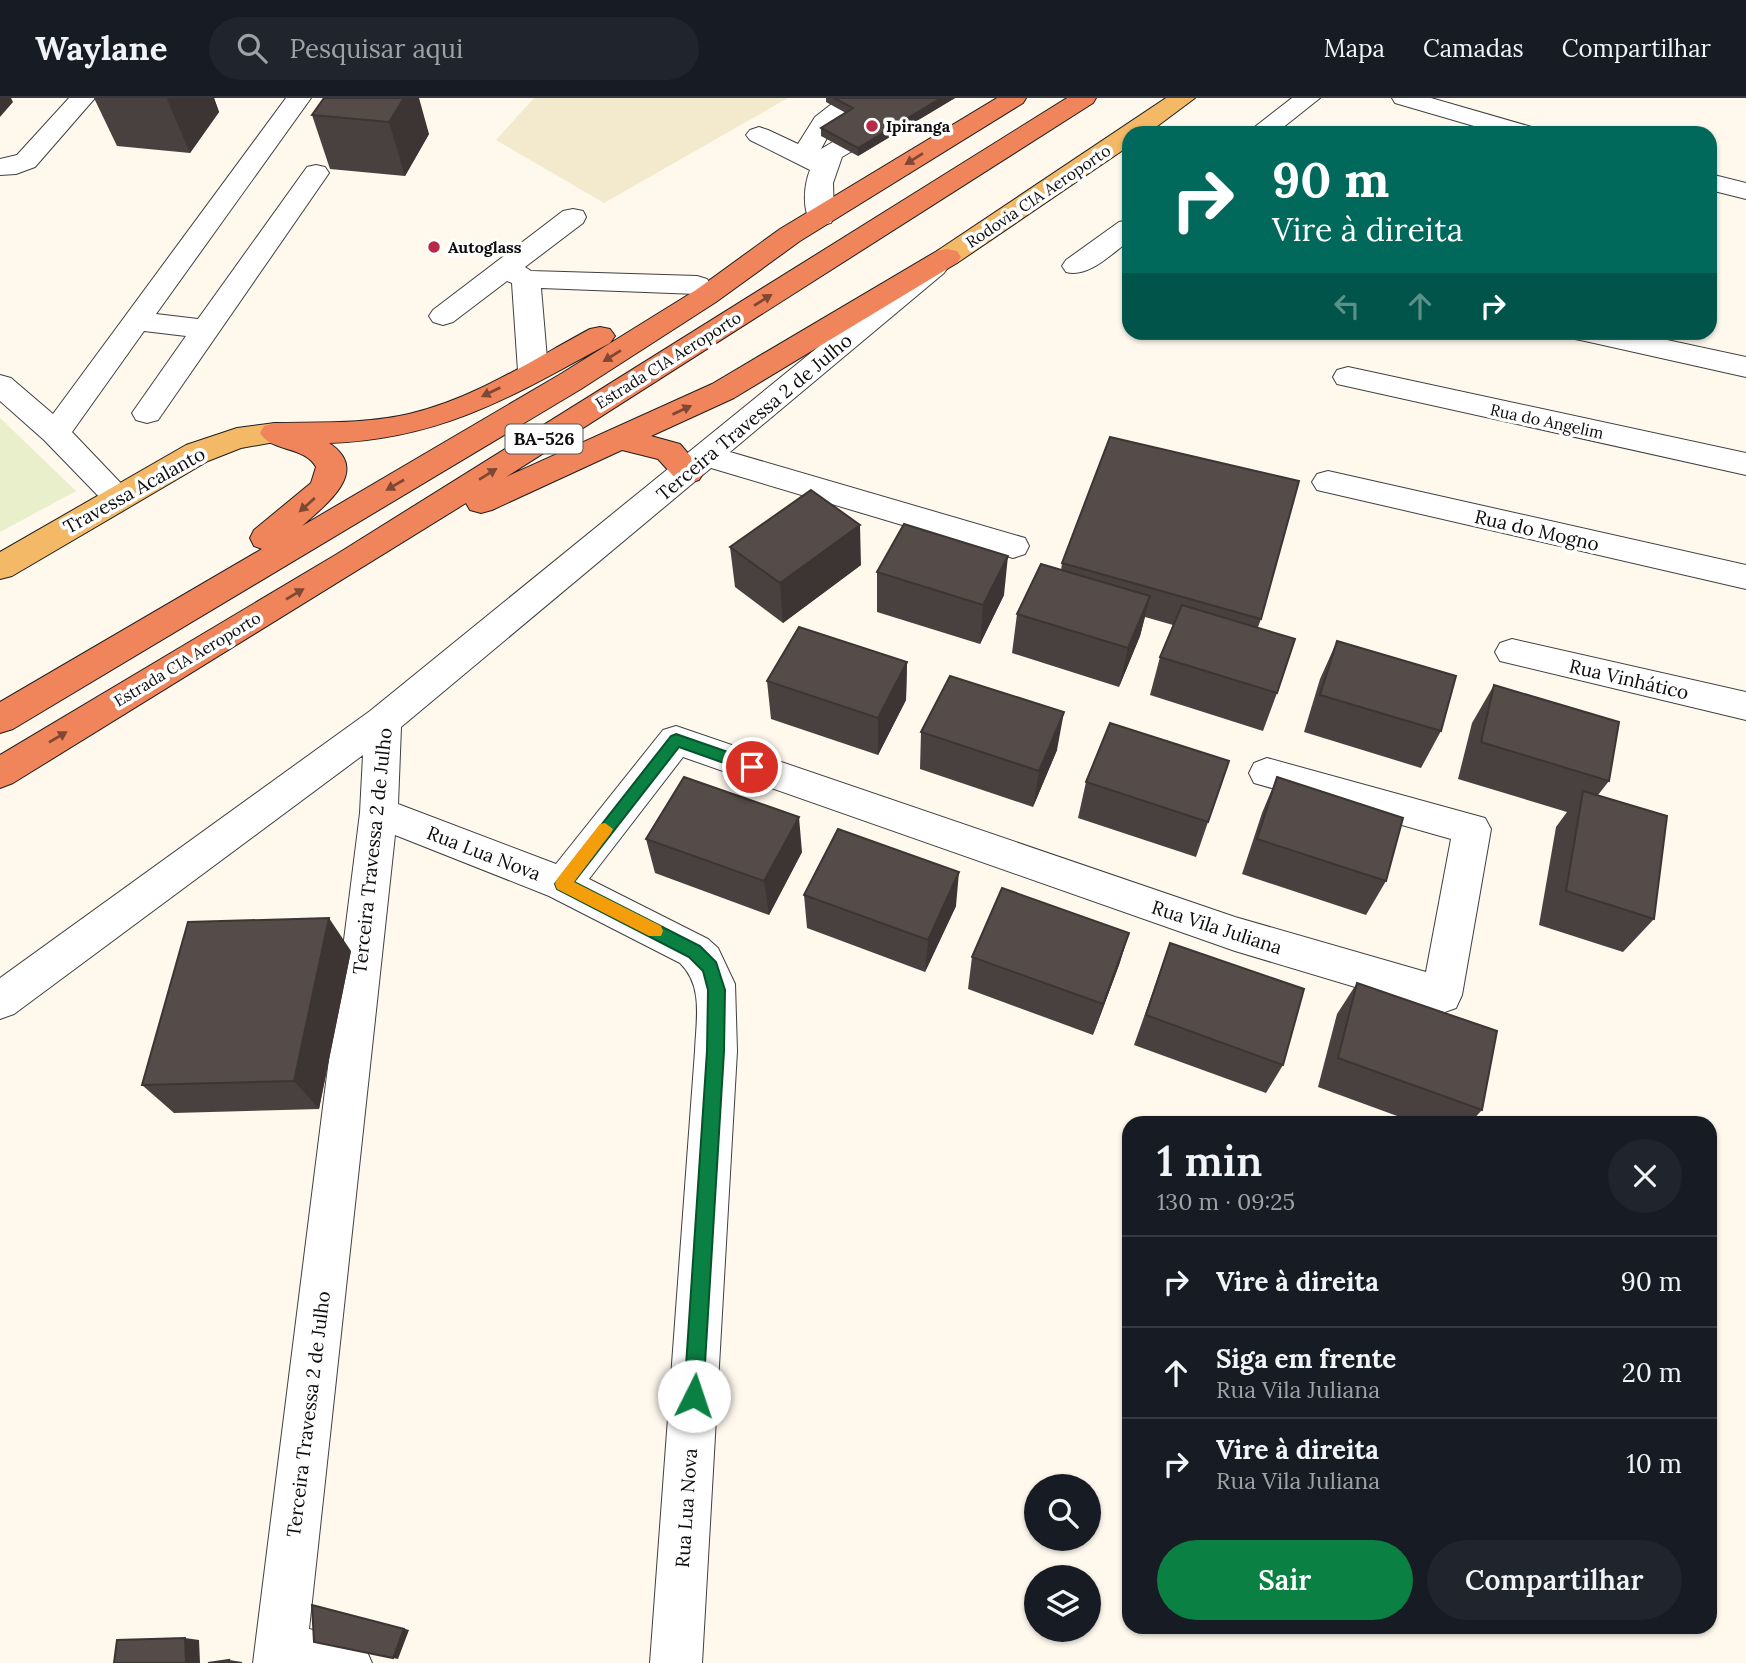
<!DOCTYPE html>
<html lang="pt">
<head>
<meta charset="utf-8">
<style>
  body { margin:0; font-family:Lora,serif; background:#20242c; color:#f1f3f6; height:100vh; display:flex; flex-direction:column; font-size:26px; white-space:nowrap }
  * { box-sizing:border-box; margin:0 }
  p { font-size:23px; color:#9ea1a6 }
  .icon { flex:none; width:38px; height:38px; fill:none; stroke:currentColor; stroke-width:2; stroke-linecap:round; stroke-linejoin:round }
  .map { position:relative; flex:1; overflow:hidden }
  .panel { position:absolute; left:1122px; top:1018px; width:595px; height:518px; display:flex; flex-direction:column; background:#171b24; border-radius:21px; box-shadow:0 2px 5px #0004 }
  .panel>* { flex:none }
  .hud { position:absolute; left:1122px; top:28px; width:595px; height:214px; border-radius:21px; box-shadow:0 2px 5px #0004; background:#00695c; color:#fff; overflow:hidden }
  .fabs { position:absolute; left:1024px; top:1376px; display:grid; gap:14px }
  .fabs a { display:grid; place-items:center; width:77px; height:77px; border-radius:50%; background:#171b24; box-shadow:0 2px 5px #0004; font-size:35px }
  .pin { position:absolute; display:grid; place-items:center; width:60px; height:60px; color:#fff; margin:-30px; border:4px solid #fff; border-radius:50%; box-shadow:0 2px 7px #0007 }
  .me { position:absolute; width:77px; margin:-38px; rotate:4deg; stroke-linejoin:round; filter:drop-shadow(0 0 5px #0008) }
  .turn { display:flex; align-items:center; gap:24px; height:147px; padding:0 35px; font-size:32px }
  .turn .icon { width:91px; height:91px; stroke-width:2.5 }
  .turn b { display:block; font-size:49px; line-height:60px }
  .lanes { display:flex; align-items:center; height:66px; padding:0 35px; background:#0003; justify-content:center; gap:35px; direction:ltr }
  .lanes .off { opacity:.35 }
  .round { display:grid; place-items:center; flex:none; width:74px; height:74px; border-radius:37px; background:#20242c }
  .summary { display:flex; align-items:center; justify-content:space-between; height:119px; padding:0 35px }
  h1 { font-size:42px; font-weight:600; line-height:52px }
  .cta { display:flex; gap:14px; margin-top:auto; padding:14px 35px }
  .cta a { flex:1; height:80px; border-radius:42px; background:#0b8043; color:#fff; font-size:28px; font-weight:600; line-height:80px; text-align:center }
  .cta a+a { background:#20242c; color:#f1f3f6 }
  ul { padding:0; list-style:none }
  li { display:flex; align-items:center; gap:21px; height:91px; padding:0 35px; border-top:2px solid #363941 }
  li div { flex:1 }
  li b { display:block; font-size:26px }
  li em { font-style:normal }
  header { display:flex; align-items:center; gap:42px; box-sizing:border-box; height:98px; padding:0 35px; background:#171b24; border-bottom:2px solid #363941 }
  header strong { font-size:33px }
  nav { display:flex; gap:38px; margin-inline-start:auto; font-size:24px }
  .search { width:490px; height:63px; background:#20242c; display:flex; align-items:center; gap:18px; box-sizing:border-box; padding:0 24px; border-radius:38px; color:#9ea1a6; font-size:26px }
  .map>svg:first-child { display:block }
</style>
</head>
<body>
<header>
<strong>Waylane</strong>
<div class="search"><svg class="icon" aria-label="search" viewBox="0 0 24 24"><circle cx="10" cy="10" r="6"/><path d="M15 15l6 6"/></svg>Pesquisar aqui</div>
<nav><a>Mapa</a><a>Camadas</a><a>Compartilhar</a></nav>
</header>
<div class="map">
<svg width="1746" height="1565" viewBox="0 0 1746 1565">
  <rect width="100%" height="100%" fill="#fef8ed"/>
  <!-- farmland -->
  <path fill="#f3eace" d="M534,0h254l-184,105 -108,-63z"/>
  <!-- pitch -->
  <path fill="#e9efca" d="M0,320l76,73 -76,41z"/>
  <g fill="none" stroke-linecap="round" stroke-linejoin="round">
    <!-- minor casing -->
    <g stroke="#404040" stroke-width="2">
      <path id="minor" d="M69,0h26l-60,69 -19,7 -16,1v-16l17,-4z
        M286,0h25l-155,216 42,5 109,-152 9,-2 9,2 4,6 -171,247 -11,3 -11,-3 -4,-7 54,-77 -42,-5 -72,101 62,65 -5,8 -11,3 -11,-3 -63,-65 -44,-39v-26l11,3 42,36z
        M869,0l-36,29 -12,22 85,-51h30l-3,5 -91,54 -9,26 1,34 -3,6 -10,2 -10,-2c-9,-14 -7,-38 -1,-53l-60,-30 -4,-5 4,-5 9,-3 9,3 30,14 17,-27 23,-18z
        M1292,0h28l-44,35h-29z
        M1392,0h39l104,30 4,5h-41l-103,-30z
        M1710,76l36,9v16l-36,-9z
        M573,111l10,2 3,6 -3,6 -58,44 6,4 166,5 10,3 4,6 -4,6 -10,3 -156,-6 7,83 -5,7 -10,3 -10,-3 -5,-7 -6,-88 -5,-2 -54,41 -10,3 -10,-3 -4,-6 4,-6 130,-99z
        M1129,122v21c-18,13 -40,37 -63,31l-4,-6 4,-6 53,-38z
        M934,160l10,3 4,6 -4,6 -214,179 295,86 4,8 -4,8 -12,4 -302,-90 -310,259 -3,77 158,60 107,-134 13,-4 559,191 191,55 25,-133 -197,-56 -5,-10 5,-10 13,-5 218,60 6,11 -29,166 -6,13 -14,5 -207,-62 -552,-194 -94,122 119,60 10,9 17,36 2,67 -35,612h-52l45,-612c1,-30 9,-65 -15,-88l-131,-67 -154,-61 -86,794 37,8 18,8 8,18h-119l107,-850 3,-58 -349,259 -14,5v-41l370,-267 554,-450z
        M1571,234h59l116,25v20l-161,-36 -10,-2z
        M1348,269l398,86v22l-409,-91 -4,-7 4,-7z
        M1328,373l418,94v24l-429,-99 -5,-8 5,-8z
        M1512,541l234,53v28l-246,-59 -5,-9 5,-9z"/>
    </g>
    <!-- major casing -->
    <g stroke="#1e1e1e" stroke-width="2">
      <path id="major" d="M1166,0h29l-47,35h-19v13l-172,117 -10,2 -10,-2 -4,-6 4,-6z
        M275,325l11,3 4,7 -4,7 -45,8 -33,13 -196,115 -12,3v-27l186,-107 51,-17z"/>
    </g>
    <!-- highway casing -->
    <g stroke="#1e1e1e" stroke-width="2">
      <path id="highway" d="M997,0h29l-3,5 -223,138 -84,61 -135,87 -568,340 -13,4v-31l262,-153 -8,-3 -4,-8 4,-8 57,-47 5,-16c-11,-21 -45,-15 -56,-34l4,-7 11,-3c45,-1 91,1 134,-9 65,-15 123,-54 181,-85l10,-2 10,2 5,7 -5,7c-96,52 -167,96 -281,100 43,28 -4,62 -27,83l257,-151 137,-85 84,-61z
        M1067,0h29l-3,5 -587,374 206,-93 225,-133 10,-2 10,2 4,6 -4,6 -223,135 -83,38 29,8 24,28 -5,8 -11,3 -11,-3 -19,-21 -36,-9 -130,60 -11,3 -11,-3 -4,-7 -453,280 -13,5v-33l337,-201z"/>
    </g>
    <!-- minor -->
    <use href="#minor" fill="#fff" fill-rule="evenodd"/>
    <!-- major -->
    <use href="#major" fill="#f4b967" fill-rule="evenodd"/>
    <!-- highway -->
    <use href="#highway" fill="#f0845a" fill-rule="evenodd"/>
  </g>
  <!-- wall -->
  <path fill="#49413f" d="M94,0h120l5,14 -29,41 -73,-7z
    M324,0l105,36 -24,42 -75,-7 -18,-54z
    M826,0h129l-97,58 -37,-20v-8l25,-15 -20,-11z
    M730,449l131,18 -78,58 -48,-36z
    M1062,465l199,56 -3,8 19,66 -14,38 -113,-36 10,-38 13,-32 -28,-8 -5,19 -21,51 -107,-34 5,-39 44,-44z
    M877,474l127,23 -24,49 -103,-32z
    M1337,543l104,90 -20,37 -117,-36 16,-53z
    M907,564l-1,38 -28,55 -107,-36 -4,-38z
    M1494,587l115,96 -11,14 56,124 -31,33 -84,-27 17,-98 11,-15 -109,-33 14,-56z
    M921,634l136,18 -24,57 -113,-38z
    M1229,663l-33,96 -118,-39 8,-36z
    M1277,679l109,104 -20,34 -124,-41 20,-61z
    M646,741l156,13 -33,63 -114,-42z
    M804,797l152,11 -31,66 -118,-44z
    M1129,835l-10,32 -26,70 -125,-46 4,-32z
    M1170,845l113,122 -17,28 -132,-48z
    M351,853l-32,158 -145,4 -32,-28z
    M1357,885l125,127 -13,14h-50l-101,-37 19,-73z"/>
  <!-- shaded-wall -->
  <path fill="#3c3533" d="M0,0h11l2,4 -13,15z
    M168,0h46l5,14 -29,41 -23,-54z
    M404,0h15l10,36 -24,42 -16,-54z
    M941,0h14l-97,58v-8z
    M860,427l1,40 -78,58 -3,-40z
    M1008,458l-4,39 -24,49 3,-39z
    M1150,498l-10,40 -21,51 9,-39z
    M907,564l-1,38 -28,55v-37z
    M1064,614l-7,38 -24,57 6,-36z
    M799,719l3,35 -33,63 -5,-34z
    M959,774l-3,34 -31,66 3,-32z
    M329,820l22,33 -32,158 -25,-28z
    M1129,835l-10,32 -26,70 10,-31z
    M312,1507l97,25 -11,29 -5,-1z
    M185,1540l14,2 1,23h-14z
    M229,1562l13,2v1h-14z"/>
  <!-- building -->
  <path fill="#554c49" stroke="#3c3533" stroke-width="2" d="M324,0h80l-15,24 -77,-7z
    M834,0h107l-83,50 -37,-20 32,-20z
    M1110,339l189,44 -38,138 -199,-56z
    M811,392l49,35 -80,58 -50,-36z
    M904,426l104,32 -25,49 -106,-33z
    M1041,466l109,32 -22,52 -111,-34z
    M1182,507l113,34 -18,54 -117,-36z
    M799,529l108,35 -29,56 -111,-37z
    M1337,543l119,35 -15,55 -121,-36z
    M950,578l114,36 -25,59 -118,-39z
    M1494,587l125,37 -10,59 -128,-39z
    M1110,625l119,38 -21,61 -122,-40z
    M684,679l115,40 -35,64 -118,-42z
    M1277,679l126,41 -17,63 -129,-42z
    M1583,693l84,25 -13,103 -88,-28z
    M838,731l121,43 -31,68 -124,-45z
    M1002,790l127,45 -26,71 -131,-47z
    M329,820l-35,163 -152,4 46,-163z
    M1170,845l134,46 -21,76 -137,-50z
    M1357,885l140,48 -15,79 -144,-52z
    M312,1507l92,24 -11,29 -79,-16z
    M185,1540l1,25h-72l3,-23z
    M229,1562l-1,3h-20z"/>
  <!-- one-way arrows -->
  <defs><path id="oneway-solid" d="M-6-.8H1V-3.2L6.5 0L1 3.2V.8H-6Z" transform="scale(1.75)"/></defs>
  <g fill="#7e4834">
    <use href="#oneway-solid" transform="translate(914 61) rotate(148)"/>
    <use href="#oneway-solid" transform="translate(763 202) rotate(-32)"/>
    <use href="#oneway-solid" transform="translate(612 258) rotate(148)"/>
    <use href="#oneway-solid" transform="translate(491 294) rotate(154)"/>
    <use href="#oneway-solid" transform="translate(682 312) rotate(-25)"/>
    <use href="#oneway-solid" transform="translate(488 376) rotate(-32)"/>
    <use href="#oneway-solid" transform="translate(395 387) rotate(150)"/>
    <use href="#oneway-solid" transform="translate(307 407) rotate(138)"/>
    <use href="#oneway-solid" transform="translate(295 496) rotate(-31)"/>
    <use href="#oneway-solid" transform="translate(58 639) rotate(-31)"/>
  </g>
  <!-- route -->
  <path fill="#0b8043" stroke="#07532c" stroke-width="2" d="M676,636l81,28 3,5 -8,6 -73,-26 -105,135 126,64 16,16 9,28 -1,61 -21,345 -3,7 -6,3 -7,-3 -3,-7 23,-345 1,-61 -5,-19 -14,-14 -132,-68 -2,-5 116,-148z"/>
  <!-- slow -->
  <path fill="#f59e0b" d="M605,725l8,6 -2,4 -37,49 87,44 2,5 -2,5h-12l-92,-47 -2,-5 2,-5 43,-55z"/>
  <!-- markers -->
  <g fill="#b82949" stroke="#fff" stroke-width="2.5">
    <circle cx="872" cy="28" r="7"/>
    <circle cx="434" cy="149" r="7"/>
  </g>
  <g text-anchor="middle" stroke-width="7" stroke-linejoin="round" paint-order="stroke">
    <!-- far-poi labels -->
    <g font-size="16" font-weight="bold" fill="#0d0d0d" stroke="#fff" text-anchor="start">
      <text x="886" y="34">Ipiranga</text>
      <text x="448" y="155">Autoglass</text>
    </g>
    <!-- far-street labels -->
    <g font-size="16" fill="#0d0d0d" stroke="#fff">
      <text transform="translate(1038 98) rotate(-34)" y="6">Rodovia CIA Aeroporto</text>
      <text transform="translate(668 262) rotate(-32)" y="6">Estrada CIA Aeroporto</text>
      <text transform="translate(1547 323) rotate(12)" y="6">Rua do Angelim</text>
      <text transform="translate(187 561) rotate(-31)" y="6">Estrada CIA Aeroporto</text>
    </g>
    <!-- shield labels -->
    <rect fill="#fff" stroke="#565656" stroke-width="2" x="505.5" y="326.5" width="77" height="29" rx="5"/>
    <g font-size="18" font-weight="bold" fill="#0d0d0d">
      <text x="544" y="347">BA-526</text>
    </g>
    <!-- street labels -->
    <g font-size="19" fill="#0d0d0d" stroke="#fff">
      <text transform="translate(754 319) rotate(-40)" y="7">Terceira Travessa 2 de Julho</text>
      <text transform="translate(134 392) rotate(-29)" y="7">Travessa Acalanto</text>
      <text transform="translate(1537 432) rotate(13)" y="7">Rua do Mogno</text>
      <text transform="translate(1629 581) rotate(13)" y="7">Rua Vinhático</text>
      <text transform="translate(372 753) rotate(-84)" y="7">Terceira Travessa 2 de Julho</text>
      <text transform="translate(484 755) rotate(21)" y="7">Rua Lua Nova</text>
      <text transform="translate(1217 829) rotate(18)" y="7">Rua Vila Juliana</text>
      <text transform="translate(308 1316) rotate(-83)" y="7">Terceira Travessa 2 de Julho</text>
      <text transform="translate(686 1410) rotate(-86)" y="7">Rua Lua Nova</text>
    </g>
  </g>
</svg>
<div class="fabs">
<a><svg class="icon" aria-label="search" viewBox="0 0 24 24"><circle cx="10" cy="10" r="6"/><path d="M15 15l6 6"/></svg></a>
<a><svg class="icon" aria-label="layers" viewBox="0 0 24 24"><path d="M12 4l9 5-9 5-9-5zM3 14l9 5 9-5"/></svg></a>
</div>
<div class="pin" style="left:752px;top:669px;background:#d93025"><svg class="icon" aria-label="arrive" viewBox="0 0 24 24"><path d="M6 21V4h12l-3 4 3 4H6"/></svg></div>
<svg class="me" style="left:694px;top:1298px" viewBox="-20 -20 40 40"><circle r="19" fill="#fff"/><path d="M0-13L10 11 0 6-10 11z" fill="#0b8043"/></svg>
<div class="hud">
<div class="turn"><svg class="icon" aria-label="right" viewBox="0 0 24 24"><path d="M7 20v-9h11M14 6l5 5-5 5"/></svg><div><b>90 m</b>Vire à direita</div></div>
<div class="lanes"><svg class="icon off" aria-label="left" viewBox="0 0 24 24"><path d="M17 20v-9H6M10 6l-5 5 5 5"/></svg><svg class="icon off" aria-label="ahead" viewBox="0 0 24 24"><path d="M12 20V5M6 11l6-6 6 6"/></svg><svg class="icon" aria-label="right" viewBox="0 0 24 24"><path d="M7 20v-9h11M14 6l5 5-5 5"/></svg></div>
</div>
<section class="panel">
<div class="summary"><div><h1>1 min</h1><p>130 m · 09:25</p></div><a class="round"><svg class="icon" aria-label="close" viewBox="0 0 24 24"><path d="M6 6l12 12M18 6L6 18"/></svg></a></div>
<ul>
<li><svg class="icon" aria-label="right" viewBox="0 0 24 24"><path d="M7 20v-9h11M14 6l5 5-5 5"/></svg><div><b>Vire à direita</b></div><em>90 m</em></li>
<li><svg class="icon" aria-label="ahead" viewBox="0 0 24 24"><path d="M12 20V5M6 11l6-6 6 6"/></svg><div><b>Siga em frente</b><p>Rua Vila Juliana</p></div><em>20 m</em></li>
<li><svg class="icon" aria-label="right" viewBox="0 0 24 24"><path d="M7 20v-9h11M14 6l5 5-5 5"/></svg><div><b>Vire à direita</b><p>Rua Vila Juliana</p></div><em>10 m</em></li>
</ul>
<div class="cta"><a>Sair</a><a>Compartilhar</a></div>
</section>
</div>
</body>
</html>
